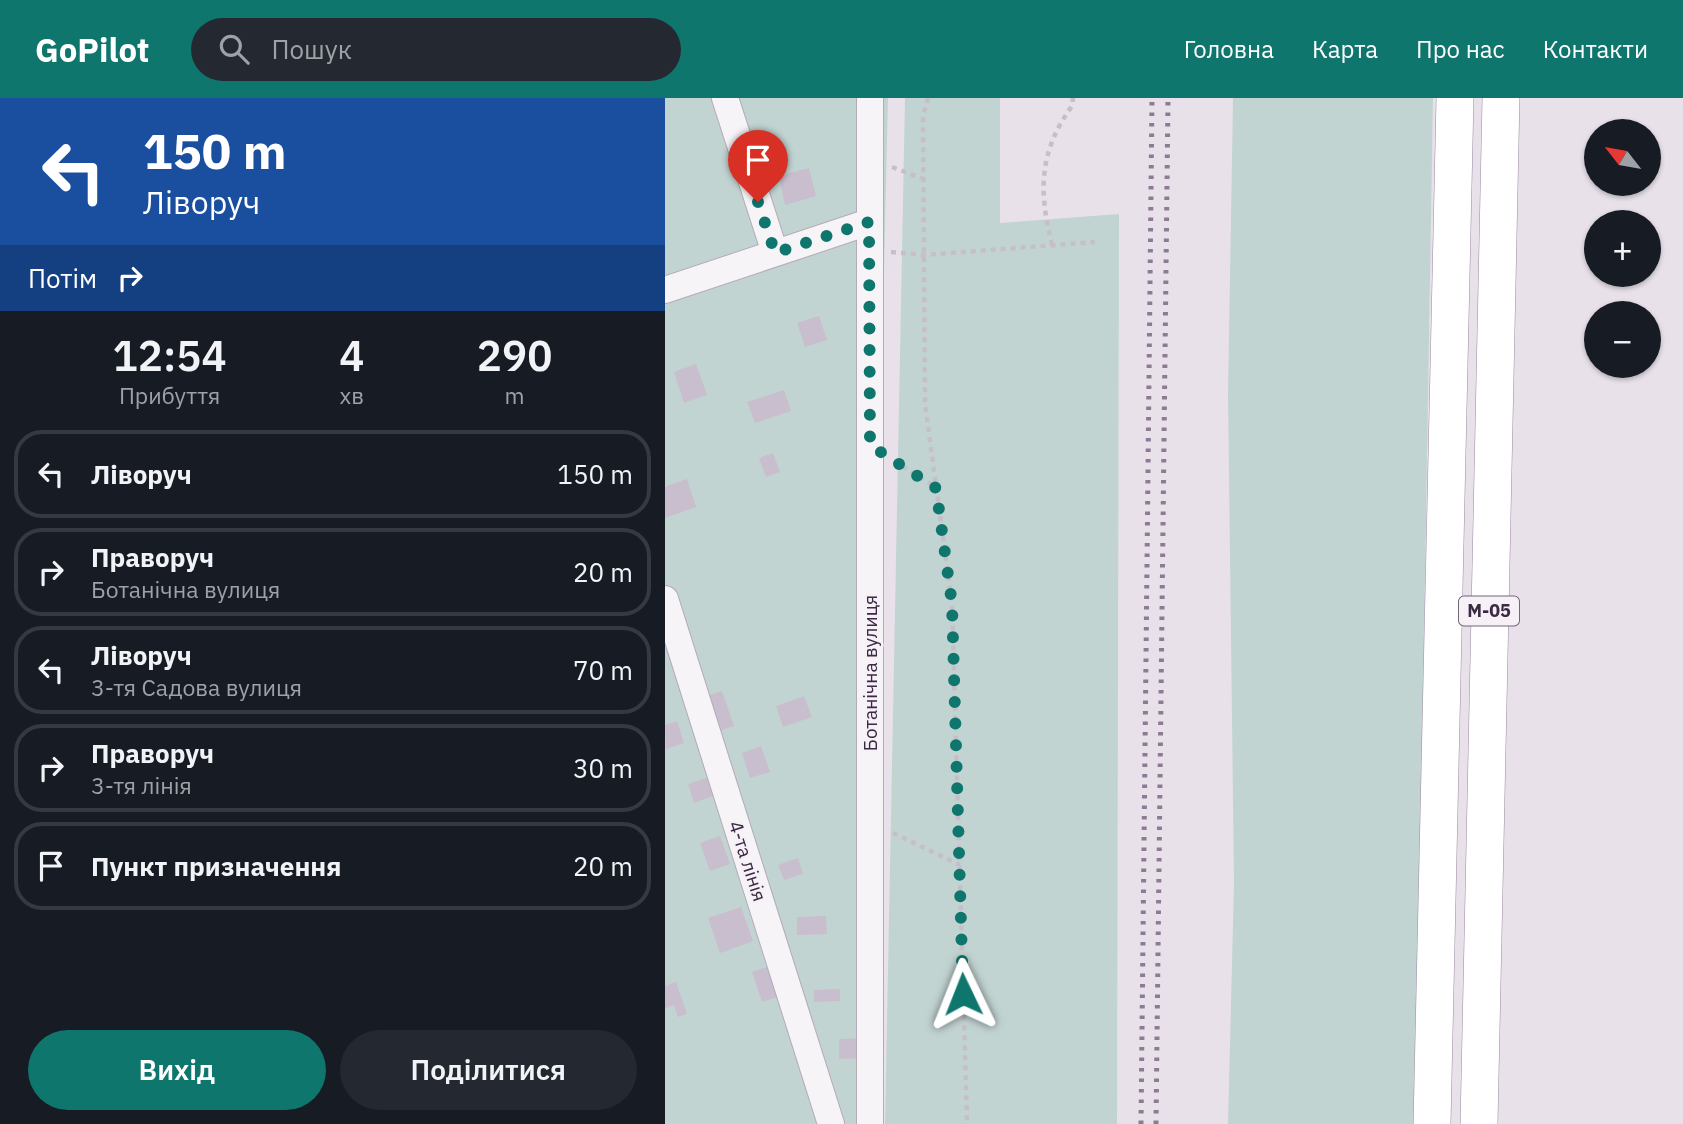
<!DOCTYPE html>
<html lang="uk">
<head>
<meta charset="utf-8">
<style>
  body { margin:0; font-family:"IBM Plex Sans",sans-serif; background:#242831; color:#f1f3f6; height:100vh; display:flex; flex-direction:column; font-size:26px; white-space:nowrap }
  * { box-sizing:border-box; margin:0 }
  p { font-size:23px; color:#9ea1a6 }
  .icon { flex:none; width:38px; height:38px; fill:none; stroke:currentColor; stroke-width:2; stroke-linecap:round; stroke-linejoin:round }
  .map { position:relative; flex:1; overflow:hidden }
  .details { display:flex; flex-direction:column; background:#171b24; width:665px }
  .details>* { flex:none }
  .hud { background:#1a4fa0; color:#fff; overflow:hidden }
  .needle { width:46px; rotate:301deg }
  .tools { position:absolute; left:919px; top:21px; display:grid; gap:14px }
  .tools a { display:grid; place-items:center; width:77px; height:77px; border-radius:50%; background:#171b24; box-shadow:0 2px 5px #0004; font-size:35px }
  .pin { position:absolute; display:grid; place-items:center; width:60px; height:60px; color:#fff; margin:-72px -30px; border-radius:50% 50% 50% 0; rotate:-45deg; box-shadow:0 0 7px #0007 }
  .pin .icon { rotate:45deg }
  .me { position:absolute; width:77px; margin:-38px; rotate:358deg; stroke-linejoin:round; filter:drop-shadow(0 0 5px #0008) }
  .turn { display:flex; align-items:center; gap:24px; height:147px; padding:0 28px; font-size:32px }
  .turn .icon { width:91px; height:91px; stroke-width:2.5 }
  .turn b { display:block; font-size:49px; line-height:60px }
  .then { display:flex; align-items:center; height:66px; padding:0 28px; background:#0003; gap:14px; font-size:26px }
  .eta { display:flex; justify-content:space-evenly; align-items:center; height:119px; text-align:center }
  .eta b { font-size:42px; font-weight:600; line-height:49px }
  .cta { display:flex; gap:14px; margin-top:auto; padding:14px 28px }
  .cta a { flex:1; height:80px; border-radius:42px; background:#0f766e; color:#fff; font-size:28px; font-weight:600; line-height:80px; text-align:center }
  .cta a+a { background:#242831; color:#f1f3f6 }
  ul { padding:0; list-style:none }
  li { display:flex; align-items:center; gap:21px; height:88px; margin:0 14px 10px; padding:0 14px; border:4px solid #363941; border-radius:28px }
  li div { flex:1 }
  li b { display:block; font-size:26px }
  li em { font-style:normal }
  header { display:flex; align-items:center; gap:42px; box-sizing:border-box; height:98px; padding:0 35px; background:#0f766e; color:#fff }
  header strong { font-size:33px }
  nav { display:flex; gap:38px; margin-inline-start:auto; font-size:24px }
  .search { width:490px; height:63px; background:#242831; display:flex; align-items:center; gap:18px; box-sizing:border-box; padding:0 24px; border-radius:38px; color:#9ea1a6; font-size:26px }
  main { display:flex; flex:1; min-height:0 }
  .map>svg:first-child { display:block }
</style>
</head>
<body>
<header>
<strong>GoPilot</strong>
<div class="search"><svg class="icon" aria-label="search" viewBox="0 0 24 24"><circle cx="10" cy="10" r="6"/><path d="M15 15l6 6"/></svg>Пошук</div>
<nav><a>Головна</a><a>Карта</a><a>Про нас</a><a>Контакти</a></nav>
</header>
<main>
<section class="details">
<div class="hud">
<div class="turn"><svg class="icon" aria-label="left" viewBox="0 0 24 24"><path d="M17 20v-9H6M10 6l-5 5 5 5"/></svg><div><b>150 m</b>Ліворуч</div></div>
<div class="then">Потім<svg class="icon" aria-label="right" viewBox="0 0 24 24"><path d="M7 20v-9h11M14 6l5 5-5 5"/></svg></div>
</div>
<div class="eta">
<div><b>12:54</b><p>Прибуття</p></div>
<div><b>4</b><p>хв</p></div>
<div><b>290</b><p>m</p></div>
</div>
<ul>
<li><svg class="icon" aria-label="left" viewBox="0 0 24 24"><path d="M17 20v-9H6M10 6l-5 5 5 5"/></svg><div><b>Ліворуч</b></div><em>150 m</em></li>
<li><svg class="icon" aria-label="right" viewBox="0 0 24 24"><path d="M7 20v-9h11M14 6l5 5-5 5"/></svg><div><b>Праворуч</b><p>Ботанічна вулиця</p></div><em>20 m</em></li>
<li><svg class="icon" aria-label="left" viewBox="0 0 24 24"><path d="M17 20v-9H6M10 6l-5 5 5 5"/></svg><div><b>Ліворуч</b><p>3-тя Садова вулиця</p></div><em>70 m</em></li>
<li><svg class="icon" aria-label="right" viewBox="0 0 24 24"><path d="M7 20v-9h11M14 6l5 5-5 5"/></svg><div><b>Праворуч</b><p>3-тя лінія</p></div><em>30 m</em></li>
<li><svg class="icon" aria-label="arrive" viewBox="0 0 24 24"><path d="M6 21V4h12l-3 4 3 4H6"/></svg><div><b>Пункт призначення</b></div><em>20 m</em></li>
</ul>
<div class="cta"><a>Вихід</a><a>Поділитися</a></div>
</section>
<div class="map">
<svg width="1018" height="1026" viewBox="0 0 1018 1026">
  <rect width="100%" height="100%" fill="#e8e1ea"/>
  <!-- green -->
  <path fill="#c2d4d2" d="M0,0h223l-24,1026h-199z
    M240,0h95v125l119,-9 -2,910h-232z
    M568,0h200l-17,1026h-188l6,-241 -6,-489z"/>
  <!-- building -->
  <path fill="#c9becd" d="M144,70l7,28 -31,9 -6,-29z
    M154,218l8,24 -22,7 -8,-24z
    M31,266l11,31 -23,8 -10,-31z
    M119,292l7,21 -36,12 -8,-21z
    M108,355l7,19 -14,5 -7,-19z
    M22,381l9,28 -31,11v-31z
    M57,593l12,35 -18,6 -12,-35z
    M139,598l8,21 -29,10 -7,-21z
    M12,623l7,22 -18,6 -1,-24z
    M96,648l9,26 -20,6 -8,-25z
    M42,680l6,18 -19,7 -6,-19z
    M55,738l10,28 -20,7 -10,-28z
    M133,760l5,16 -19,6 -6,-15z
    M76,809l12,34 -33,12 -12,-35z
    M161,818l1,18 -30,1v-18z
    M105,868l11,30 -19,6 -10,-30z
    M11,884l11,32 -9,3 -4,-12 -9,3v-22z
    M175,891v12l-26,1v-12z
    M202,940l1,20 -29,1v-20z"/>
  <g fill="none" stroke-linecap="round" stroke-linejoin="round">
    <!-- minor casing -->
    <g stroke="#b4aab8" stroke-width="28">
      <path id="minor" d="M60,0l50,155
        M0,192l204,-68
        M0,501l166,525
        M205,1026v-1026"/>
    </g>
    <!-- highway casing -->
    <g stroke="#9a89a1" stroke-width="38">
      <path id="highway" d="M767,1026l23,-1026
        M814,1026l22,-1026"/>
    </g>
    <!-- path -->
    <path stroke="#c6bfc9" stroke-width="4.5" stroke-dasharray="5 5" stroke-linecap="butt" d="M263,0l-5,18 2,288 27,200 15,520
      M227,69l32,12
      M387,147c-13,-53 -14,-92 20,-139l1,-8
      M226,154l33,3 171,-13
      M229,363l43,27
      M228,735l67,32"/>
    <!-- minor -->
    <use href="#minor" stroke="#f7f4f8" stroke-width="26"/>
    <!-- highway -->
    <use href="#highway" stroke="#fff" stroke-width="37"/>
    <!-- rail -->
    <path stroke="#8d7b94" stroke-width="5" stroke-dasharray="3.5 7" stroke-linecap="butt" d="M476,1026l11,-1026
      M491,1026l12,-1026"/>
  </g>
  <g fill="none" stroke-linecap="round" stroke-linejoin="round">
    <!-- route -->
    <path stroke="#0f766e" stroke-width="12" stroke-dasharray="0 21.6" d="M93,104l17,51 94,-31 1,223 66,43 16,116 11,390"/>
  </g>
  <g text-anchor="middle" stroke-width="5" stroke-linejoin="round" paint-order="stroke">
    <!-- shield labels -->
    <rect fill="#f5f1f7" stroke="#746578" stroke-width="2" x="794" y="498.5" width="60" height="29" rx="5"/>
    <g font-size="18" font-weight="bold" fill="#3c2942">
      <text x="824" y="519">М-05</text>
    </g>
    <!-- street labels -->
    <g font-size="19" fill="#3c2942" stroke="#f5f1f7">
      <text transform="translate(205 575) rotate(-90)" y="7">Ботанічна вулиця</text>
      <text transform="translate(83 763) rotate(72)" y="7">4-та лінія</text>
    </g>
  </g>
</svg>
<div class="tools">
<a><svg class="needle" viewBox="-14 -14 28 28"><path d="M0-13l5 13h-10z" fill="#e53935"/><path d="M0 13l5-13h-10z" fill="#9ea1a6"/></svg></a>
<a>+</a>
<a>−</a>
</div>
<div class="pin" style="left:93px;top:104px;background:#d93025"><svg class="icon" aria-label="arrive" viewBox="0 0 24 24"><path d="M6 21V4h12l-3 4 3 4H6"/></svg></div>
<svg class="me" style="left:298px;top:896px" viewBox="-20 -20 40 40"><path d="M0-17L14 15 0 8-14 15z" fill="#0f766e" stroke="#fff" stroke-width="4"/></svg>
</div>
</main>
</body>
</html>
